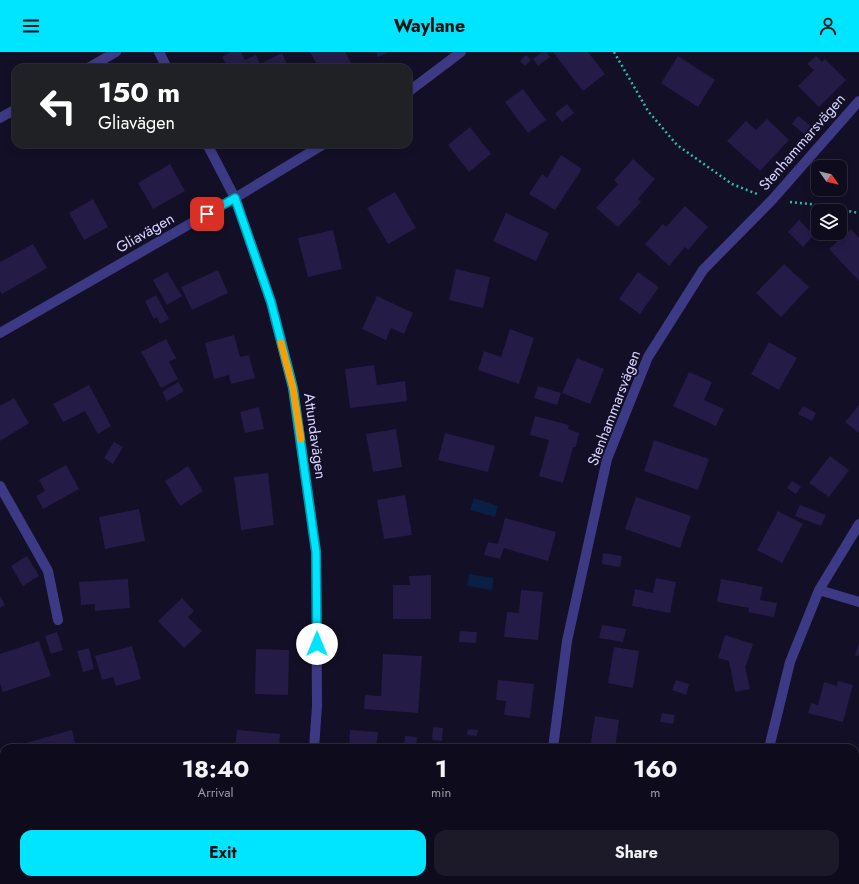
<!DOCTYPE html>
<html lang="en">
<head>
<meta charset="utf-8">
<style>
  body { margin:0; font-family:Jost,sans-serif; background:#1c1929; color:#f1f3f6; height:100vh; display:flex; flex-direction:column; font-size:15px; white-space:nowrap }
  * { box-sizing:border-box; margin:0 }
  p { font-size:13px; color:#9b9ba3 }
  .icon { flex:none; width:22px; height:22px; fill:none; stroke:currentColor; stroke-width:2; stroke-linecap:round; stroke-linejoin:round }
  .map { position:relative; flex:1; overflow:hidden }
  .sheet { position:absolute; left:0px; top:692px; width:859px; height:140px; display:flex; flex-direction:column; background:#0e0b1c; border-radius:12px 12px 0 0; box-shadow:0 2px 10px #0003,0 0 0 1px #2e2b3b }
  .sheet>* { flex:none }
  .hud { position:absolute; left:12px; top:12px; width:400px; height:84px; border-radius:12px; box-shadow:0 2px 10px #0003,0 0 0 1px #2e2b3b; background:#202124; color:#fff; overflow:hidden }
  .needle { width:26px; rotate:124deg }
  .tools { position:absolute; left:811px; top:108px; display:grid; gap:8px }
  .tools a { display:grid; place-items:center; width:36px; height:36px; border-radius:8px; background:#0e0b1c; box-shadow:0 2px 10px #0003,0 0 0 1px #2e2b3b; font-size:20px }
  .pin { position:absolute; display:grid; place-items:center; width:34px; height:34px; color:#fff; margin:-17px; border-radius:8px; box-shadow:0 2px 6px #0006 }
  .me { position:absolute; width:44px; margin:-22px; rotate:0deg; stroke-linejoin:round; filter:drop-shadow(0 0 3px #0008) }
  .turn { display:flex; align-items:center; gap:14px; height:84px; padding:0 20px; font-size:18px }
  .turn .icon { width:52px; height:52px; stroke-width:2.5 }
  .turn b { display:block; font-size:28px; line-height:34px }
  .eta { display:flex; justify-content:space-evenly; align-items:center; height:68px; text-align:center }
  .eta b { font-size:24px; font-weight:700; line-height:28px }
  .action { display:flex; gap:8px; margin-top:auto; padding:8px 20px }
  .action a { flex:1; height:46px; border-radius:12px; background:#00e5ff; color:#111; font-size:16px; font-weight:700; line-height:46px; text-align:center }
  .action a+a { background:#1c1929; color:#f1f3f6 }
  header { display:flex; justify-content:space-between; align-items:center; height:52px; padding:0 20px; background:#00e5ff; color:#111; font-size:18px; font-weight:700 }
  .map>svg:first-child { display:block }
</style>
</head>
<body>
<header><svg class="icon" aria-label="menu" viewBox="0 0 24 24"><path d="M4 6h16M4 12h16M4 18h16"/></svg>Waylane<svg class="icon" aria-label="person" viewBox="0 0 24 24"><circle cx="12" cy="8" r="4"/><path d="M4 21q1-7 8-7t8 7"/></svg></header>
<div class="map">
<svg width="859" height="832" viewBox="0 0 859 832">
  <rect width="100%" height="100%" fill="#130f26"/>
  <!-- water -->
  <path fill="#0a1f44" d="M474,446l24,8 -3,11 -25,-7z
    M469,522l25,4 -2,12 -25,-4z"/>
  <!-- building -->
  <path fill="#241b47" d="M231,0h10l4,8 11,-5 4,9 22,-11 7,15h-61l-6,-11z
    M310,0h35l9,16h-35z
    M376,0h13l-11,5z
    M542,0h4l4,5 -12,9 -5,-7z
    M553,0h35l17,22 -22,17z
    M526,3l5,5 -6,6 -5,-5z
    M678,4l37,24 -17,27 -37,-24z
    M816,4l6,6 3,-3 21,21 -27,27 -21,-21 16,-16 -7,-6z
    M523,37l23,31 -18,13 -23,-31z
    M567,52l7,9 -12,9 -7,-9z
    M798,64l13,10 -7,8 -12,-10z
    M767,67l22,21 -29,31 -33,-30 19,-20 10,9z
    M470,75l21,27 -22,18 -21,-27z
    M561,103l21,14 -27,41 -26,-16 13,-20 5,4z
    M633,107l22,20 -17,20 3,3 -23,25 -22,-19 22,-24 -4,-4z
    M170,112l15,27 -32,18 -15,-26z
    M395,140l21,36 -28,16 -21,-36z
    M93,147l15,28 -24,13 -15,-27z
    M685,154l23,21 -20,23 -3,-3 -16,19 -24,-22 18,-20 3,3z
    M506,161l43,20 -13,28 -43,-20z
    M799,168l15,15 -11,12 -15,-15z
    M851,177l8,9v43l-30,-32z
    M333,178l9,39 -34,8 -10,-39z
    M33,192l14,24 -45,26 -2,-3v-29z
    M784,212l25,23 -28,30 -25,-24z
    M456,217l34,8 -7,31 -34,-8z
    M218,218l10,23 -36,17 -11,-23z
    M167,220l15,24 -15,9 -14,-25z
    M638,220l21,15 -19,27 -21,-15z
    M156,243l13,24 -9,5 -3,-7 -3,2 -9,-18z
    M377,244l36,17 -9,21 -13,-6 -5,12 -24,-11z
    M510,277l24,9 -15,46 -41,-14 6,-19 17,6z
    M234,283l6,22 9,-2 6,23 -24,6 -2,-9 -15,4 -9,-36z
    M166,287l10,19 -7,4 9,17 -17,9 -20,-36z
    M769,290l28,16 -18,32 -28,-16z
    M577,306l27,11 -14,35 -28,-11z
    M374,313l3,20 28,-4 2,20 -57,7 -5,-39z
    M689,320l23,10 -8,18 20,9 -8,17 -43,-20z
    M178,330l6,9 -17,10 -5,-9z
    M89,333l22,41 -13,8 -13,-23 -22,11 -10,-18z
    M538,334l23,7 -4,12 -23,-7z
    M14,346l15,25 -29,18v-35z
    M859,353v28l-14,-11z
    M803,354l13,7 -4,8 -14,-7z
    M259,355l5,22 -19,4 -5,-21z
    M535,364l34,9 -1,4 11,4 -3,14h-3l-10,36 -24,-7 10,-36 -19,-5z
    M396,377l6,38 -29,5 -7,-38z
    M445,381l50,13 -7,26 -50,-12z
    M654,388l55,19 -11,31 -54,-19z
    M114,390l9,5 -10,17 -9,-6z
    M830,404l19,14 -20,27 -20,-14z
    M66,413l13,24 -36,20 -7,-13 9,-5 -6,-11z
    M188,414l15,25 -23,15 -15,-25z
    M268,421l6,52 -33,5 -7,-53z
    M792,429l9,6 -5,7 -9,-6z
    M405,443l7,40 -28,4 -7,-39z
    M636,445l55,19 -11,32 -55,-19z
    M800,453l26,10 -5,11 -26,-10z
    M139,457l6,32 -40,8 -6,-32z
    M778,459l25,13 -21,39 -25,-13z
    M505,466l51,14 -8,29 -44,-13 -4,11 -16,-4 4,-13 10,2z
    M603,501l19,3 -2,11 -18,-3z
    M27,504l12,20 -16,10 -12,-20z
    M431,523v44h-38v-34h17l-1,-9z
    M656,526l20,4 -6,31 -38,-7 3,-17 18,4z
    M128,527l2,29 -35,3v-7l-14,1 -2,-23z
    M721,527l42,8 -3,13 17,3 -3,14 -26,-5 1,-4 -32,-6z
    M521,538l22,2 -5,48 -34,-3 3,-25 12,1z
    M0,544l5,9 -5,3z
    M182,546l12,13 -6,6 14,14 -18,17 -26,-27z
    M602,573l24,4 -3,13 -24,-4z
    M460,579l17,1 -1,11 -17,-1z
    M57,580l6,18 -12,4 -6,-18z
    M725,583l28,9 -7,22h-1l5,23 -15,3 -6,-31 -11,-3z
    M39,589l12,35 -48,16 -3,-9v-29z
    M859,591v13l-4,-1z
    M132,594l9,33 -25,7 -3,-9 -11,3 -7,-24z
    M614,595l25,4 -6,37 -25,-5z
    M89,596l5,21 -11,3 -6,-21z
    M256,597l33,1 -1,45 -33,-1z
    M383,602l39,2 -4,57 -54,-4 1,-14 16,1z
    M498,628l36,4 -4,34 -26,-3 2,-14 -10,-1z
    M676,628l13,4 -3,11 -14,-5z
    M838,629l15,4 -10,37 -35,-9 3,-10 7,2 6,-23 13,4z
    M662,661l13,2 -2,9 -13,-2z
    M595,664l24,4 -4,28h-25z
    M433,675l10,1 -1,13 -10,-1z
    M468,677l10,1 -1,6 -10,-1z
    M72,678l4,18h-49l-1,-5z
    M237,678l43,4 -1,14h-44z
    M350,678l28,2 -2,16h-27z
    M405,684l12,1 -1,11h-12z
    M697,693l17,2v1h-17z
    M0,698l4,13v36l-4,1z
    M855,711l4,1v30l-4,-1z
    M35,828h17l10,2 -1,2h-27z
    M138,828l26,3v1h-27z
    M228,828h42v4h-42z
    M575,828h38v4h-24l-14,-2z
    M656,828h11l23,3v1h-34z"/>
  <g fill="none" stroke-linecap="round" stroke-linejoin="round">
    <!-- path -->
    <path stroke="#2fb8b0" stroke-width="2.5" stroke-dasharray="2 3" stroke-linecap="butt" d="M614,0l34,59 29,34 55,39 25,10
      M790,150l20,2 49,9"/>
    <!-- minor -->
    <path stroke="#3d3a85" stroke-width="10" d="M159,0l8,16
      M88,16l28,-16
      M408,40l53,-40
      M0,66l16,-9
      M207,92l28,54 36,104 22,86 23,164 1,154 -3,42
      M0,281l235,-135 89,-54
      M0,434l48,85 10,49
      M819,538l40,12
      M553,696l14,-107 40,-182 41,-102 55,-87 69,-70 87,-99
      M769,696l21,-86 29,-72 40,-66
      M302,832v-4
      M535,832l1,-4
      M748,832v-4"/>
  </g>
  <g fill="none" stroke-linecap="round" stroke-linejoin="round">
    <!-- route casing -->
    <g stroke="#0095a6" stroke-width="10">
      <path id="route" d="M207,162l28,-16 36,104 22,86 23,164 1,92"/>
    </g>
    <!-- route -->
    <use href="#route" stroke="#00e5ff" stroke-width="7"/>
    <!-- slow -->
    <path stroke="#f59e0b" stroke-width="7" d="M281,291l12,45 8,51"/>
  </g>
  <g text-anchor="middle" stroke-width="4" stroke-linejoin="round" paint-order="stroke">
    <!-- street labels -->
    <g font-size="15" fill="#d9d4ff" stroke="#130f26">
      <text transform="translate(802 90) rotate(-49)" y="5">Stenhammarsvägen</text>
      <text transform="translate(145 181) rotate(-30)" y="5">Gliavägen</text>
      <text transform="translate(614 356) rotate(-69)" y="5">Stenhammarsvägen</text>
      <text transform="translate(315 384) rotate(82)" y="5">Attundavägen</text>
    </g>
  </g>
</svg>
<div class="tools">
<a><svg class="needle" viewBox="-14 -14 28 28"><path d="M0-13l5 13h-10z" fill="#e53935"/><path d="M0 13l5-13h-10z" fill="#9b9ba3"/></svg></a>
<a><svg class="icon" aria-label="layers" viewBox="0 0 24 24"><path d="M12 4l9 5-9 5-9-5zM3 14l9 5 9-5"/></svg></a>
</div>
<div class="pin" style="left:207px;top:162px;background:#d93025"><svg class="icon" aria-label="arrive" viewBox="0 0 24 24"><path d="M6 21V4h12l-3 4 3 4H6"/></svg></div>
<svg class="me" style="left:317px;top:592px" viewBox="-20 -20 40 40"><circle r="19" fill="#fff"/><path d="M0-13L10 11 0 6-10 11z" fill="#00e5ff"/></svg>
<div class="hud">
<div class="turn"><svg class="icon" aria-label="left" viewBox="0 0 24 24"><path d="M17 20v-9H6M10 6l-5 5 5 5"/></svg><div><b>150 m</b>Gliavägen</div></div>
</div>
<section class="sheet">
<div class="eta">
<div><b>18:40</b><p>Arrival</p></div>
<div><b>1</b><p>min</p></div>
<div><b>160</b><p>m</p></div>
</div>
<div class="action"><a>Exit</a><a>Share</a></div>
</section>
</div>
</body>
</html>
